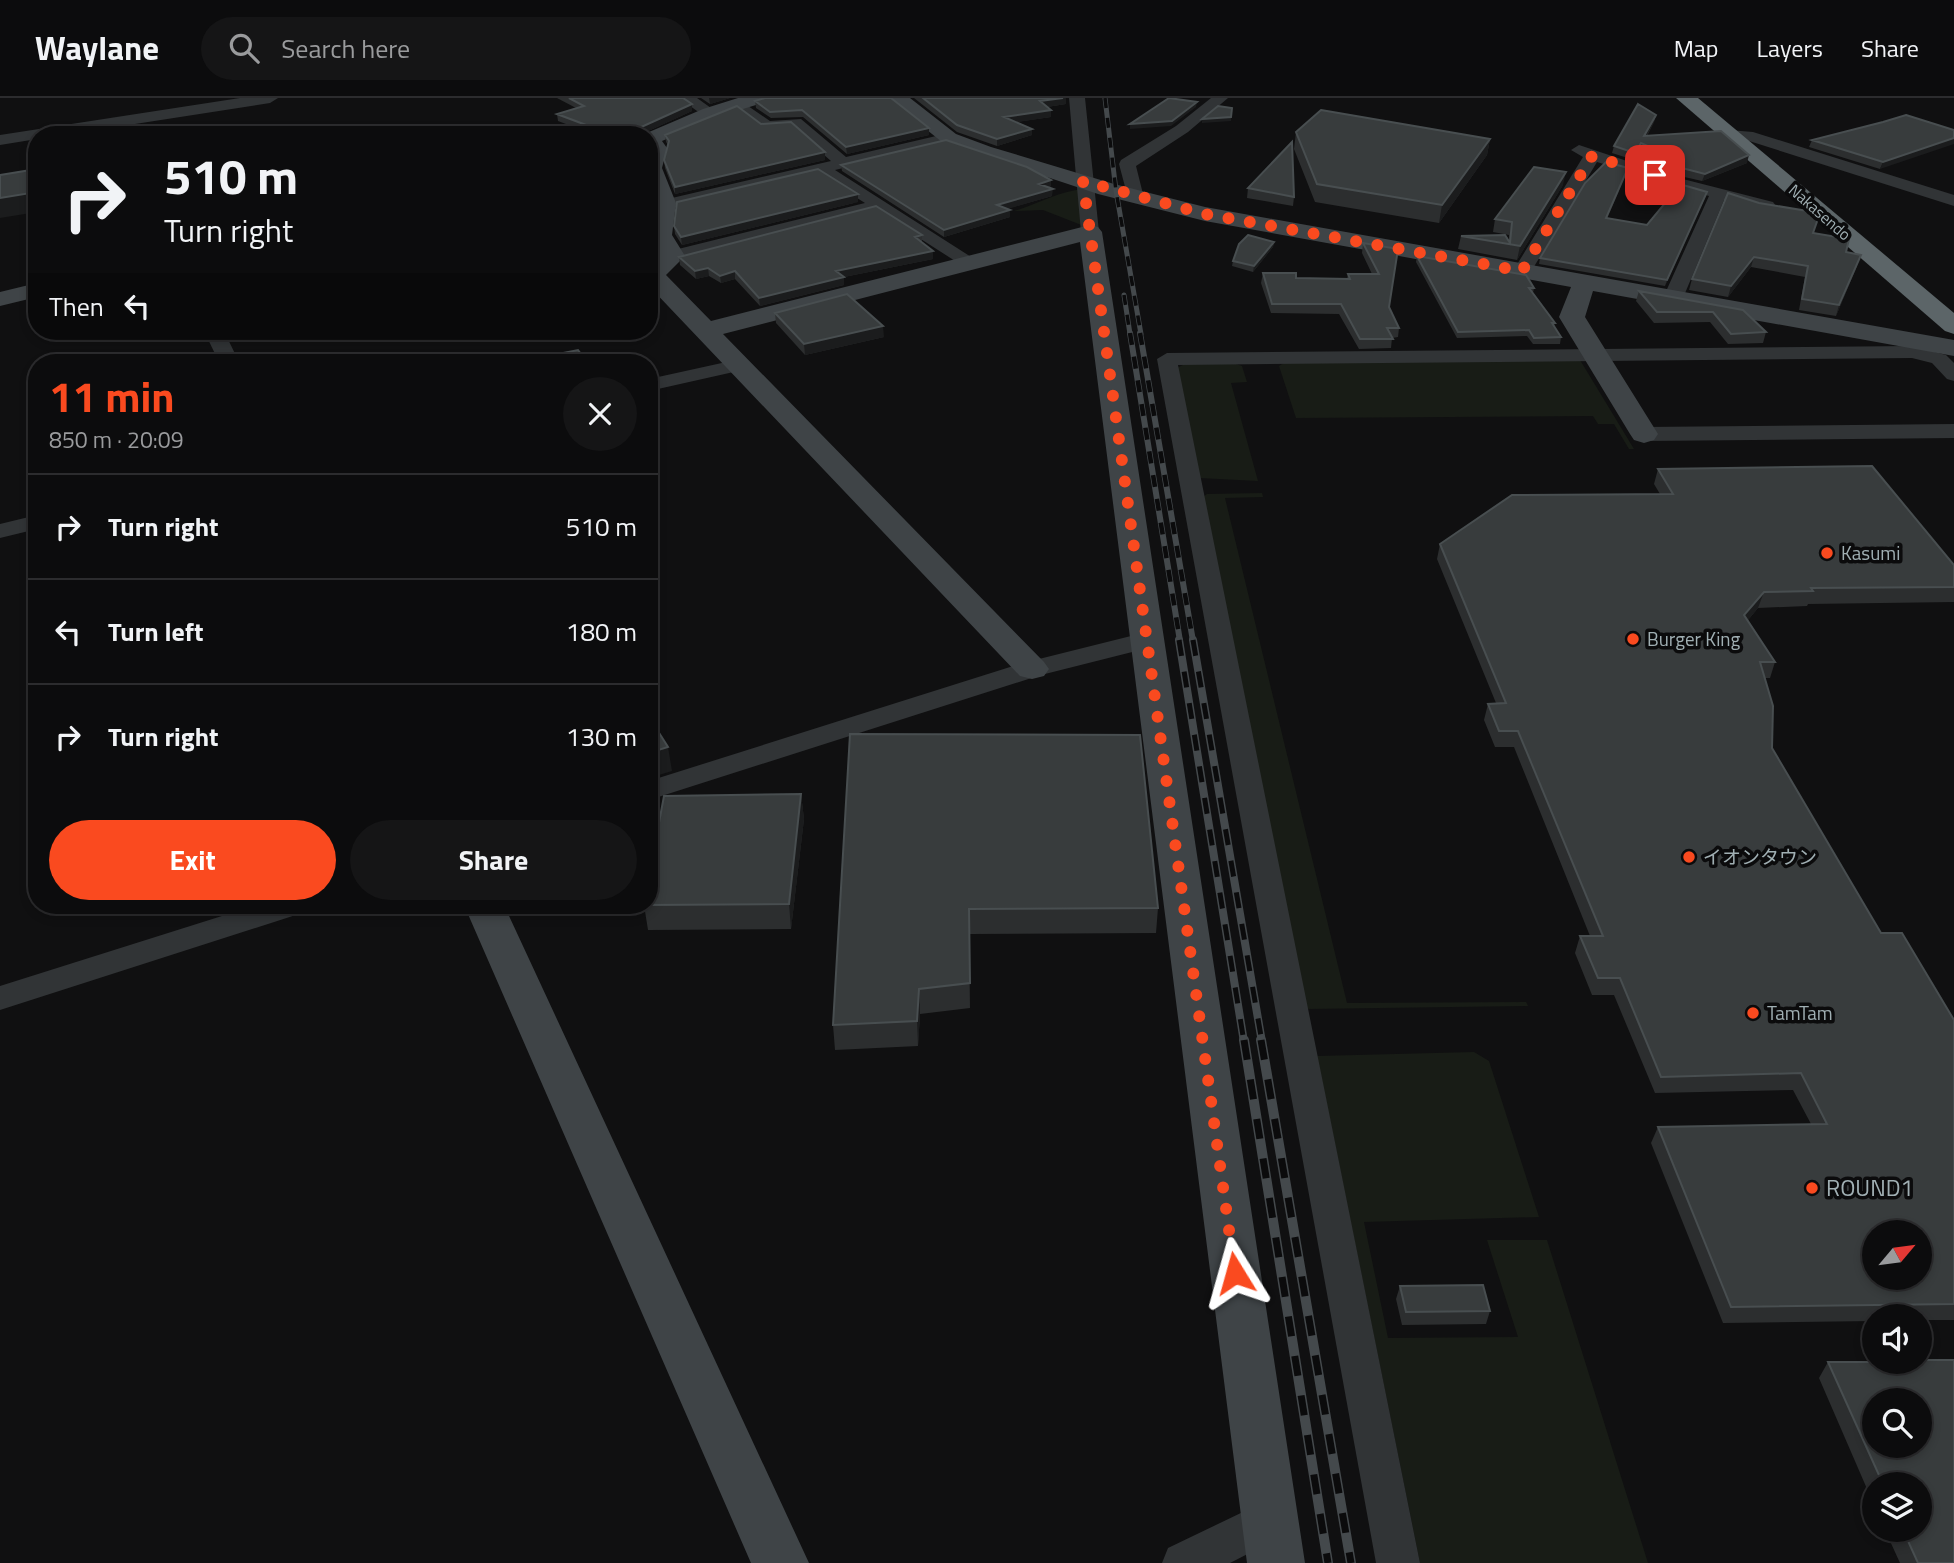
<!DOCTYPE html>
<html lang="en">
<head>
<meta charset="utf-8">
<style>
  body { margin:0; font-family:"Titillium Web","Noto Sans JP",sans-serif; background:#151516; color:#f1f3f6; height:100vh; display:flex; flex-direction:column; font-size:26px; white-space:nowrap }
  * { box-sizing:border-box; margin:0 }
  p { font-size:23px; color:#9a9b9d }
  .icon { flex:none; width:38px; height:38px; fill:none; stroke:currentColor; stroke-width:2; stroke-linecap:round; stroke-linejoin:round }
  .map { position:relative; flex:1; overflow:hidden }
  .panel { position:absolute; left:28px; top:256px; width:630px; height:560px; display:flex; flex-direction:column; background:#0c0c0d; border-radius:28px; box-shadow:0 4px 10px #0003,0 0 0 2px #2c2c2e }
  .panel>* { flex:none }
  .top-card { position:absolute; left:28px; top:28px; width:630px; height:214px; border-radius:28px; box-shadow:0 4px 10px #0003,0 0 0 2px #2c2c2e; background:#0c0c0d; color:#f1f3f6; overflow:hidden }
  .needle { width:46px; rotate:61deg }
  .buttons { position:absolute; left:1862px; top:1122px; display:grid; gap:14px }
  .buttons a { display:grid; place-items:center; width:70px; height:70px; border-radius:50%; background:#0c0c0d; box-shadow:0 4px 10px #0003,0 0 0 2px #2c2c2e; font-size:35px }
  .pin { position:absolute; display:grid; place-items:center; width:60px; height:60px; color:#fff; margin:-30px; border-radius:14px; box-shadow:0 4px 10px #0006 }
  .me { position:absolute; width:77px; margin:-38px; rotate:352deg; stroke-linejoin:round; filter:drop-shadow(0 0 5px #0008) }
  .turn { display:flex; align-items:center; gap:24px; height:147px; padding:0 21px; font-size:32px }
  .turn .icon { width:91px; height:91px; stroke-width:2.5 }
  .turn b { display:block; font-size:49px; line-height:60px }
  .then { display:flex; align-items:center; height:66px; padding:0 21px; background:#0003; gap:14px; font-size:26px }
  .round { display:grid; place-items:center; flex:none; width:74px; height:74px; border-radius:37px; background:#151516 }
  .headline { display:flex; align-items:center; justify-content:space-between; height:119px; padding:0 21px }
  h1 { font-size:42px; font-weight:700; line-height:52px; color:#fa4a1f }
  .button { display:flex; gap:14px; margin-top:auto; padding:14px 21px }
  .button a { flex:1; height:80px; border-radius:42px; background:#fa4a1f; color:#fff; font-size:28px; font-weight:700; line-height:80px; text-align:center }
  .button a+a { background:#151516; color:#f1f3f6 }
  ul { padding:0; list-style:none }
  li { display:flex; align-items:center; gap:21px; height:105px; padding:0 21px; border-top:2px solid #2c2c2e }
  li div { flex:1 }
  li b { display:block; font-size:26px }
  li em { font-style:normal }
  header { display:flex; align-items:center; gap:42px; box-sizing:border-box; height:98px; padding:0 35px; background:#0c0c0d; border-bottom:2px solid #2c2c2e }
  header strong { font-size:33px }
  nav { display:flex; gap:38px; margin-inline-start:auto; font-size:24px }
  .search { width:490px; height:63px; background:#151516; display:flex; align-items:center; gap:18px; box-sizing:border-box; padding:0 24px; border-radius:38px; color:#9a9b9d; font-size:26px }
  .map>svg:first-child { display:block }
</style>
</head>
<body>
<header>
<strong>Waylane</strong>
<div class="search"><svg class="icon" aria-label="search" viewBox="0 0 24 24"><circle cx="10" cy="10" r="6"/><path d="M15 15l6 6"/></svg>Search here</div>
<nav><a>Map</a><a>Layers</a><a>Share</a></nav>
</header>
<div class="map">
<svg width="1954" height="1465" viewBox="0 0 1954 1465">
  <rect width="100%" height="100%" fill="#101011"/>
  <!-- green -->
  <path fill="#181c16" d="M1084,91l5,39 -46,-18 -29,1c25,-7 44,-20 70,-22z
    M1580,262l54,89h-5l-15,-25h-16l-5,-8 -297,2 -17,-52 5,-3z
    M1185,266h51l6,2 5,16 -16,1 27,98 -59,-3 -22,-110z
    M1262,395l1,4 -38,1 122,505 179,-1 2,4 -221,3 -104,-512 4,-3z
    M1474,954l15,9 50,156 -175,5 24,116 130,-1 -31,-97h60l101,323h-228l-103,-507z"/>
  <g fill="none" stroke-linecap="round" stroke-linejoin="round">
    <!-- street -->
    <path fill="#313436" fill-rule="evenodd" d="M240,0h38l-8,5 -206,32h-27v4l-37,6v-10z
      M679,0h18l21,15 -2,3h-12z
      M1069,0h16l14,134 -9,5 -9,-5z
      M1211,0h17l-40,34 -52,34 7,28 -3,4h-12l-9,-34 2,-4 55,-34z
      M738,1l32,22 31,-2 45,38 103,-24 6,2v6l-120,29 144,92 -2,4h-14l-86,-55 -204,51 -7,-2 -2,-4 2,-4 199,-49 -46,-29 -154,36 -6,-1 -3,-4 3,-4 172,-40 -39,-34 -31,2 -28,-22v-6z
      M1729,32l24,2 201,63v11l-208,-66 -23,-2v-6z
      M1579,47l96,32 98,25 3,4 -9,5 -43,-11 -41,98 -10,6 -10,-6 46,-102 -112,-34 -68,113h-14l-2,-4 70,-114 -12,-7z
      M204,233h20l15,31h-20z
      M1912,248l34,9 8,8v18l-7,-2 -15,-16 -20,-5 -734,7 242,1198h-44l-219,-1204 10,-6z
      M740,261l10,6 -3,4 -98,22v-12z
      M1954,326v14l-310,3 -11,-7 11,-7z
      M37,417v14l-37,9v-14z
      M1147,534l9,2 4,6 -4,6 -115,29 -392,125v-19l374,-118z
      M257,807h50l-5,8 -302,97v-24z
      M1270,1401l15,6 7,15 -7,15 -55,28h-68l6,-15z"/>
    <!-- secondary -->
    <path fill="#3f4447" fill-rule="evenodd" d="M738,0h31l-3,4 -49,15 -55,24 5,7 -5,20 14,35 -4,32 13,21 -19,19 45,46 379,-96 8,2 4,5 203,1331h-58l-167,-1321 -357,92 321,328 5,7 -5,7 -12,3 -12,-3 -371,-390v-21l11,-10 -11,-18 5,-34 -5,-18v-50h-7l61,-26z
      M887,0h23l46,36 35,13 123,37 91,23 749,133v16l-361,-65 -8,26 73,117 -4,6 -10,3 -10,-3 -4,-6 -71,-117 12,-30 -366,-66 -107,-27 -156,-52z
      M37,185v14l-37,9v-14z
      M464,807h40l305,658h-58z"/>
    <!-- highway -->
    <path fill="#5c6568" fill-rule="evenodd" d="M1676,0h22l256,215v21l-9,-3z"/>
    <!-- rail-far3 casing -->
    <g stroke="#44494c" stroke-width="5">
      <path id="rail-far3" d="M1105,0l11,93 25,143
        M1124,197l6,39"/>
    </g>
    <!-- rail-far2 casing -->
    <g stroke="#44494c" stroke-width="6">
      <path id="rail-far2" d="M1130,235l50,308
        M1140,235l53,308"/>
    </g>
    <!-- rail-far1 casing -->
    <g stroke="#44494c" stroke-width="8">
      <path id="rail-far1" d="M1179,542l65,402
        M1193,542l69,402"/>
    </g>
    <!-- rail casing -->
    <g stroke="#44494c" stroke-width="10">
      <path id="rail" d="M1244,942l84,523
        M1261,942l90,523"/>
    </g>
    <!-- rail-far3 -->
    <use href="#rail-far3" stroke="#0b0b0c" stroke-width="3.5" stroke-dasharray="10" stroke-linecap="butt"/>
    <!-- rail-far2 -->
    <use href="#rail-far2" stroke="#0b0b0c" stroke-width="4.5" stroke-dasharray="12" stroke-linecap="butt"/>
    <!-- rail-far1 -->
    <use href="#rail-far1" stroke="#0b0b0c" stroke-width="5" stroke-dasharray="16" stroke-linecap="butt"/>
    <!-- rail -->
    <use href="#rail" stroke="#0b0b0c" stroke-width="7" stroke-dasharray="20" stroke-linecap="butt"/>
  </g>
  <!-- wall -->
  <path fill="#2c2e2f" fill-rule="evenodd" d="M557,0h126l9,6v7l-46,21v3h-51l-37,-14 -1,-7 19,-6z
    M701,0h29l-20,6z
    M914,0h152v6l-19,3 4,3v7l-35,5 16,13 -35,11 -40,-14z
    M755,3l174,27v7l-82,19 -44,-37 -32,1 -15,-10z
    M1656,17l-2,7 -7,14 100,27 -45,18 -22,-5 2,-6 -43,-19 -5,9 -22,-7 2,-7z
    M1906,17l-26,54 -71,-22 3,-7 71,-18z
    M1296,34l194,7 -3,16 -48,68 -124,-21 -21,-53z
    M665,37l160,17v8l-150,34 -10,-26 -1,-8 4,-15 -2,-3z
    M841,67l210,15v6l-3,2 4,8 -46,13 4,8 -66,20 -102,-66z
    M1628,70l-21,50 40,7 60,-33 -42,94 -126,-22 1,-6z
    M1563,87l-46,75 -59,-11 3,-13 48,4v-5l-16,-3 2,-13z
    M1248,90l46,9 -1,9 -46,-8z
    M858,104l-176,43 -7,-11 -1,-8z
    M1814,135l32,19 11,14 -21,50 -37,-6 6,-33 -54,-10 -23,30 -39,-7 3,-11z
    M922,137v7l11,9v8l-89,18v8l-84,21 -25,-27 -14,4 -12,-7 -13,3 -16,-14 -1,-8z
    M1274,144l-1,5 -20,25 -21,-6 1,-5z
    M1363,145l35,6 -9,58 10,21 -1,9 -6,1 -1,10 -32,1 -20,-35 -68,-1 -10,-30 2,-10 33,5 51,1 1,-5h24l-10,-21z
    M1417,158l117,32 -1,5 22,30 -1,3 7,11 -1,7h-27l-6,-8 -70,2 -41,-76z
    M1639,193l104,19 23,22 -3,11 -35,1 -18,-22 -56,1 -18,-22z
    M775,215l109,24 -79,18 -29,-32z
    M1658,371l296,96v37l-146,2 -1,2 -49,2 -10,12 27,42 -5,16h-5l7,70 109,185 73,87v300h-34v-4h-46v5l-151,2 -72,-180 7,-16 153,-3 -18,-34 -138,3 -41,-98h-22l-17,-42 5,-17h10l-76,-189h-19l-11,-27 4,-16 8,-1 -59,-144 3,-15 220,-50 -6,-10z
    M850,636l308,174 -2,25 -187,1 1,74 -50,6 -2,32 -83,4 -2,-25z
    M801,696l3,25 -13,110 -143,1 -4,-25z
    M1400,1188l90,25 -4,13 -84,1 -6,-26z
    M1920,1262h34v203h-54l-15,-33h35v-46h-46v21l-55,-127 9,-16h92zM1874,1302h46v46h-46z"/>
  <!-- shaded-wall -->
  <path fill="#1b1c1d" d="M709,0h21l-20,6z
    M1066,0v6l-26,4v-7z
    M1197,4l-1,5 -25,19 -41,3v-5z
    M692,6v7l-46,21 -7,-4z
    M1051,12v7l-47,7v-7z
    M1656,17l-2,7 -12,22 2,-8z
    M1231,19v4l-29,2v-4z
    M929,30v7l-82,19 -1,-7z
    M1032,31v6l-35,11v-7z
    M1954,40v6l-74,25 3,-7z
    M1490,41l-3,16 -48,68 3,-18z
    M1641,45l-2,8 -5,9 1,-7z
    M825,54v8l-150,34v-7z
    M1749,57l-2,8 -45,18 3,-7z
    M1628,70l-2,6 -21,50 1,-6z
    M1566,74l-3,13 -46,75 3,-14z
    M1051,82v6l-12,5v-7z
    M1053,91l-1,7 -55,16v-7z
    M37,94v20l-37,6v-20z
    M1707,94l-2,6 -40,88 2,-6z
    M858,96v8l-176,43 -1,-8z
    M650,98l1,7 -2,14v-13z
    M1010,112v7l-66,20v-7z
    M1274,144l-1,5 -20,25 1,-6z
    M656,149l1,8 -8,6v-8z
    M933,153v8l-89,18v8l-84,21 -1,-8 77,-27z
    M1861,157l-4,11 -21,50 3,-11z
    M1754,159l-3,10 -23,30 3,-11z
    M708,170l1,8 -13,3 -1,-8z
    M735,173v8l-14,4 -1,-7z
    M883,228l1,11 -79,18 -1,-11z
    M1764,494l-6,16 -19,23 5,-16z
    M668,649l4,24 -23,7v-25z
    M801,696l3,25 -13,110 -2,-25z
    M227,807h22l-20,6z
    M919,891l1,25 -2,32 -1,-25z"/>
  <!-- building -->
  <path fill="#383c3d" stroke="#484e50" stroke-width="2" fill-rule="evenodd" d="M569,0h114l9,6 -53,24 7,3v4h-38l2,-1 -53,-20 27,-8z
    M765,0h126l38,30 -83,19 -44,-37 -32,2 -15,-11z
    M923,0h140l-23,3 11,9 -47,7 28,12 -35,10 -40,-14z
    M1169,0l28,4 -25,19 -42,3z
    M1638,6l18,11 -12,21 77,-5 28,24 -44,19 -23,-6 2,-6 -43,-19 -6,10 -21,-7z
    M737,8l24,18 30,-2 34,30 -150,35 -11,-27 5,-19 -4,-6z
    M1218,8l14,2 -1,9 -29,2z
    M1321,12l169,29 -48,66 -125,-21 -21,-52z
    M1906,17l48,15v8l-71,24 -71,-22 71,-18z
    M946,42l81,27 24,13 -12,4 14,5 -56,16 13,5 -66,20 -103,-65z
    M1292,44l2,55 -46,-9z
    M1606,64l22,6 -22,50 41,7 24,-29 5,-13 31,9 -40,88 -127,-22 45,-75z
    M1534,69l32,5 -46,74 -59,-10 44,-1 5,8 2,-21 -17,-3z
    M37,71v23l-37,6v-23z
    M818,71l40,25 -177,43 -7,-11 3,-24z
    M1728,95l31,10 61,10 -7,20 36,6 -3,13 15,3 -22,50 -37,-6 6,-33 -54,-9 -23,29 -39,-7z
    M876,108l46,29 -7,2 18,14 -97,20 8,6 -85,21 -24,-27 -15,5 -12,-8 -13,3 -16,-14z
    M1248,137l26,7 -20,24 -21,-5 6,-17z
    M649,138l7,11 -7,6z
    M1363,145l35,6 -9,58 10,21h-12l6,11h-33l-19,-35h-69l-9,-31h33v5l54,1 -2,-5h31z
    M1417,158l109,19 8,13h-5l26,35h-3l9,14 -27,1 -5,-8 -71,2z
    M1639,193l104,19 23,22 -35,2 -18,-22h-56z
    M847,196l36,32 -79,18 -29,-31z
    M578,252l9,12h-70z
    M1872,368l82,99v22l-143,1 2,3 -49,1 -20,23 31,47h-15l13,44 -1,42 109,185h21l52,87v284l-223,3 -73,-180 169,-3 -26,-51 -140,4 -41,-99h-22l-18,-42h23l-85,-205h-19l-11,-27 18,-1 -66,-159 72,-49 161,-1 -15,-25zM1874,1134h46v46h-46z
    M649,619l19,30 -19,6z
    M850,636l290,1 18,173 -189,1 1,74 -51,6 -2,32 -84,4z
    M801,696l-12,110 -145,1h5v-29l15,-80z
    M1483,1187l7,26 -84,1 -6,-26z
    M1920,1262h34v203h-36l-15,-33h17v-46h-37l-55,-122h92zM1874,1302h46v46h-46z"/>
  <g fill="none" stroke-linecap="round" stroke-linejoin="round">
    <!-- route -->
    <path stroke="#fa4a1f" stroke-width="12" stroke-dasharray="0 21.6" d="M1235,1175l-152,-1092 122,33 317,57 70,-115 63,19"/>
  </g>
  <!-- markers -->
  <g fill="#fa4a1f" stroke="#0b0b0c" stroke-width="2.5">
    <circle cx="1827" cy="455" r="7"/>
    <circle cx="1633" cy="541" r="7"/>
    <circle cx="1689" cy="759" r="7"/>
    <circle cx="1753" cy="915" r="7"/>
    <circle cx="1812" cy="1090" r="7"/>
  </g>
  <g text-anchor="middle" stroke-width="7" stroke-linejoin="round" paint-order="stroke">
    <!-- far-street labels -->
    <g font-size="16" fill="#a0afb3" stroke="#0b0b0c">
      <text transform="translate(1820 114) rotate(41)" y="6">Nakasendo</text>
    </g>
    <!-- poi labels -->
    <g font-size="19" fill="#a0afb3" stroke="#0b0b0c" text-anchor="start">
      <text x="1841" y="462">Kasumi</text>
      <text x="1647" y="548">Burger King</text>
      <text x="1703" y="766">イオンタウン</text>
      <text x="1767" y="922">TamTam</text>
    </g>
    <!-- near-poi labels -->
    <g font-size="23" fill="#a0afb3" stroke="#0b0b0c" text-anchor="start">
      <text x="1826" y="1098">ROUND1</text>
    </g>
  </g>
</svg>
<div class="buttons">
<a><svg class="needle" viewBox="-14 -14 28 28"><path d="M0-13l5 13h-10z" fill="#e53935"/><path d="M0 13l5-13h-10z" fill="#9a9b9d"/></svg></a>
<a><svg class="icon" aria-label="sound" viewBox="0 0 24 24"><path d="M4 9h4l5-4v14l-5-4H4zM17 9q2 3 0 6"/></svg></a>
<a><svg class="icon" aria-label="search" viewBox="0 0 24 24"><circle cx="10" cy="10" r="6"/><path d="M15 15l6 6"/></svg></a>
<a><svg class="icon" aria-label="layers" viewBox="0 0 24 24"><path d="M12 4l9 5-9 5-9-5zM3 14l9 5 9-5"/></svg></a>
</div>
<div class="pin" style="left:1655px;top:77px;background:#d93025"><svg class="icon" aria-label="arrive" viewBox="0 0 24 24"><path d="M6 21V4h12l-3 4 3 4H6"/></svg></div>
<svg class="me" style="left:1235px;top:1175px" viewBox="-20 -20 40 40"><path d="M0-17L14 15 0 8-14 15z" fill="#fa4a1f" stroke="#fff" stroke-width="4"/></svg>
<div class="top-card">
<div class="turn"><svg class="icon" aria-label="right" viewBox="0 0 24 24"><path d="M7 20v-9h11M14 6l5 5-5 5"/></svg><div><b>510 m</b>Turn right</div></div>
<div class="then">Then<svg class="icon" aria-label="left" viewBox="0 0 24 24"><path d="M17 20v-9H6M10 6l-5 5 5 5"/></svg></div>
</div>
<section class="panel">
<div class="headline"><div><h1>11 min</h1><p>850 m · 20:09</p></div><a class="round"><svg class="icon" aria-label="close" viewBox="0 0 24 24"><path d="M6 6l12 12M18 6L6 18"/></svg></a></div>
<ul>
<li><svg class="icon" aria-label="right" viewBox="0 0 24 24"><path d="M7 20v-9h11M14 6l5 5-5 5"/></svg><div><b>Turn right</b></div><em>510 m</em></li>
<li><svg class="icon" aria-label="left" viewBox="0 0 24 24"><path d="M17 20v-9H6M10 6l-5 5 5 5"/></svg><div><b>Turn left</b></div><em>180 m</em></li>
<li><svg class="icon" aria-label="right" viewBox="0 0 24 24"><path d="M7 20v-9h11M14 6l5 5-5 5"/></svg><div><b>Turn right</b></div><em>130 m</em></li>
</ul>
<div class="button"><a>Exit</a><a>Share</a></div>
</section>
</div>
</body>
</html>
